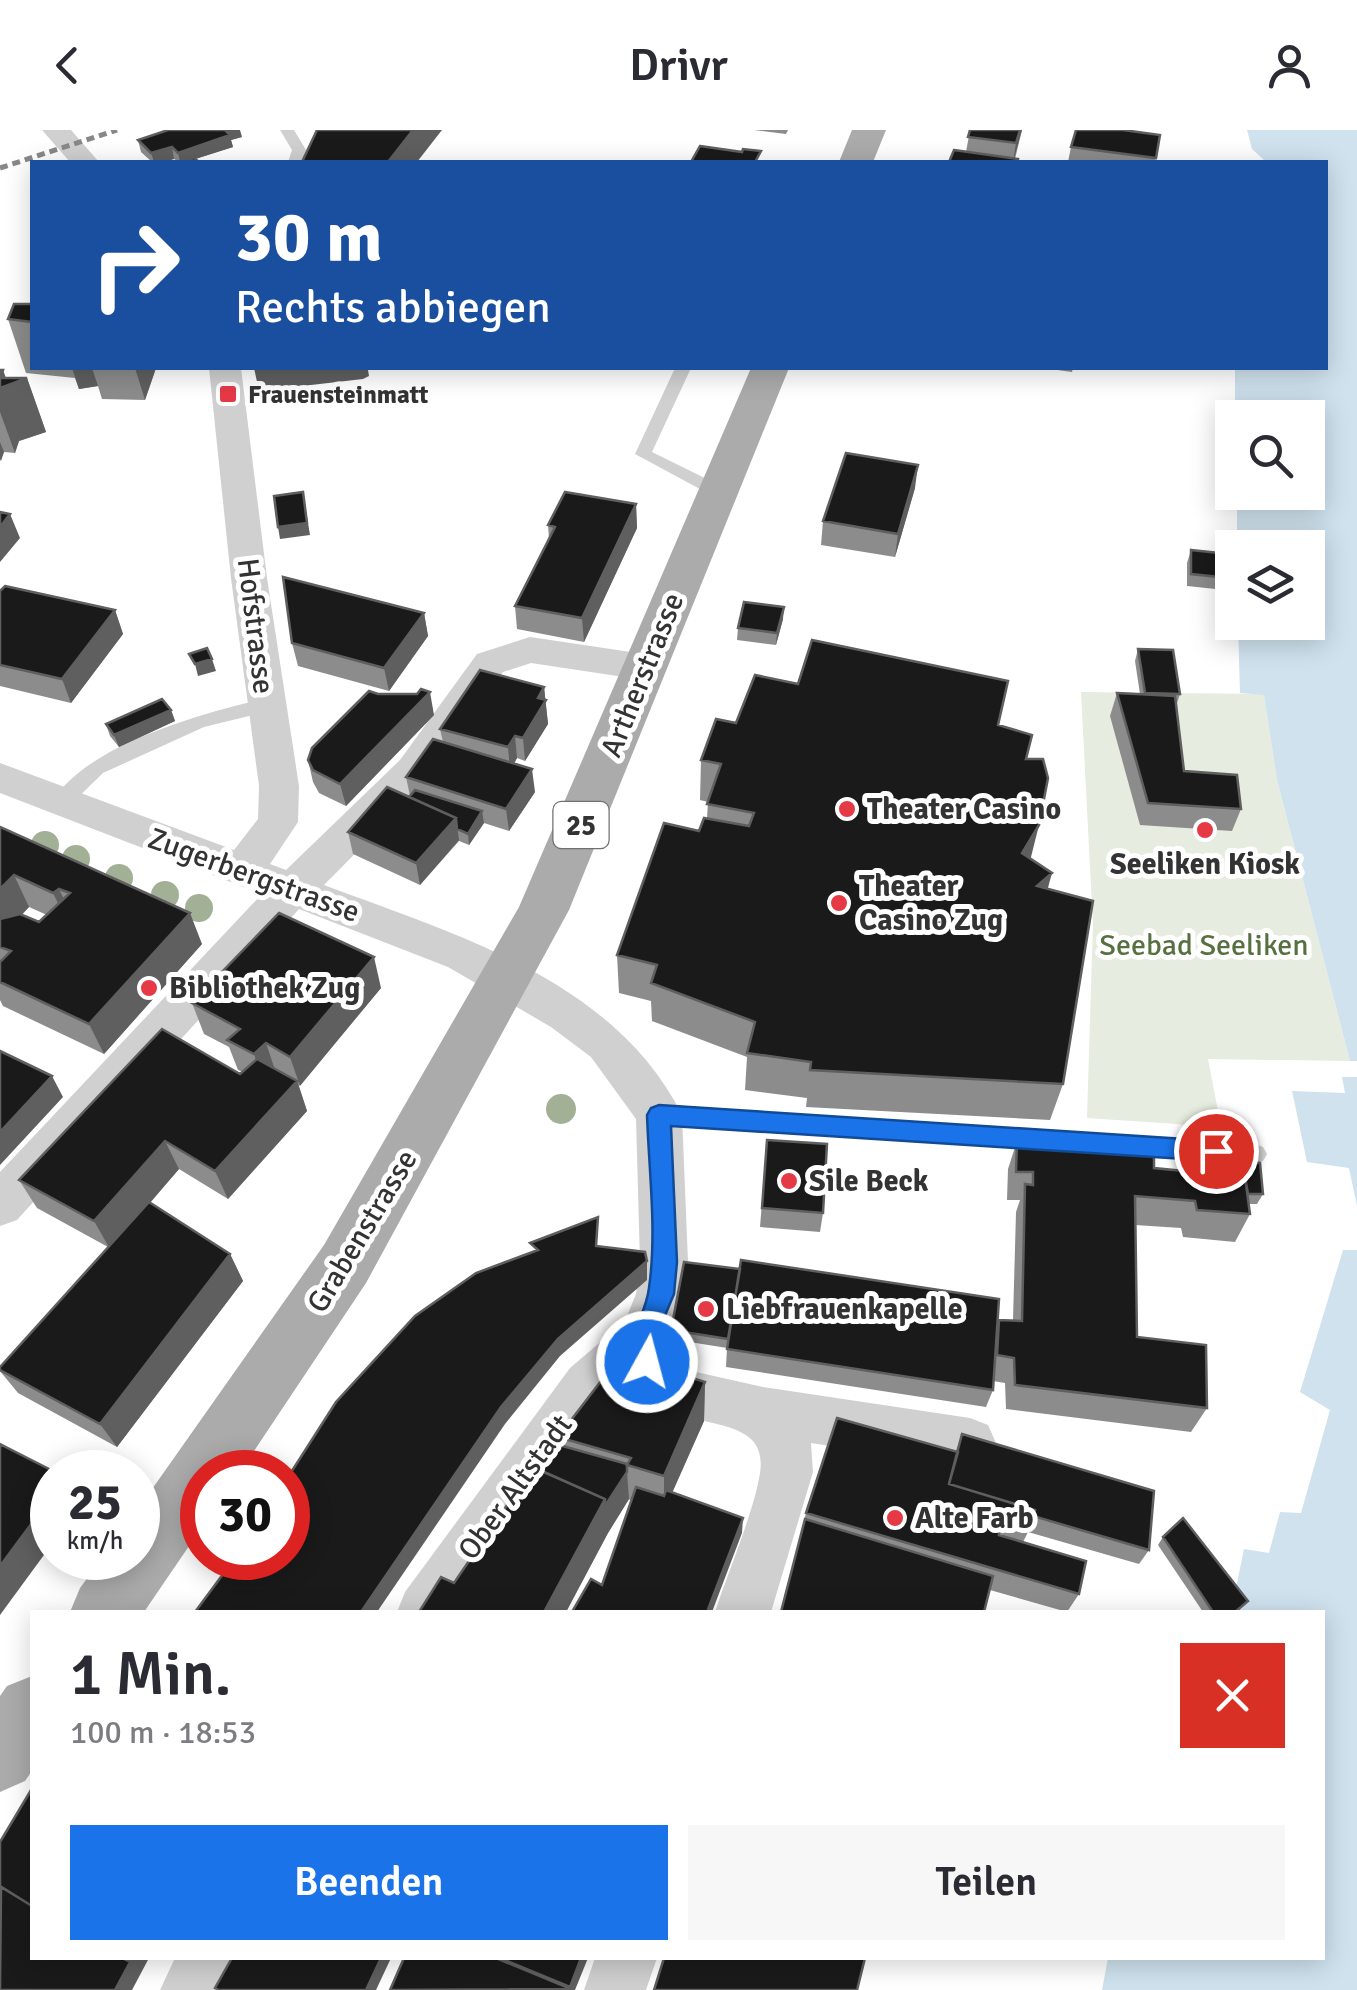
<!DOCTYPE html>
<html lang="de">
<head>
<meta charset="utf-8">
<style>
  body { margin:0; font-family:Signika,sans-serif; background:#f7f7f7; color:#2b2b33; height:100vh; display:flex; flex-direction:column; font-size:38px; white-space:nowrap }
  * { box-sizing:border-box; margin:0 }
  p { font-size:32px; color:#7c7c81 }
  .icon { flex:none; width:55px; height:55px; fill:none; stroke:currentColor; stroke-width:2; stroke-linecap:round; stroke-linejoin:round }
  .map { position:relative; flex:1; overflow:hidden }
  .drawer { position:absolute; left:30px; top:1480px; width:1295px; height:350px; display:flex; flex-direction:column; background:#fff; border-radius:0px; box-shadow:0 5px 25px #0003 }
  .drawer>* { flex:none }
  .hud { position:absolute; left:30px; top:30px; width:1298px; height:210px; border-radius:0px; box-shadow:0 5px 25px #0003; background:#1a4fa0; color:#fff; overflow:hidden }
  .fabs { position:absolute; left:1215px; top:270px; display:grid; gap:20px }
  .fabs a { display:grid; place-items:center; width:110px; height:110px; border-radius:0px; background:#fff; box-shadow:0 5px 25px #0003; font-size:50px }
  .speed { position:absolute; left:30px; top:1320px; display:flex; gap:20px; font-size:50px; font-weight:700; text-align:center }
  .speed>* { display:grid; place-content:center; width:130px; height:130px; border-radius:50%; background:#fff; box-shadow:0 5px 25px #0003; line-height:1 }
  .speed small { font-size:25px; font-weight:400 }
  .speed .limit { border:15px solid #d22; background:#fff; color:#111 }
  .pin { position:absolute; display:grid; place-items:center; width:85px; height:85px; color:#fff; margin:-42px; border:5px solid #fff; border-radius:50%; box-shadow:0 2px 10px #0007 }
  .me { position:absolute; width:110px; margin:-55px; rotate:7deg; stroke-linejoin:round; filter:drop-shadow(0 0 8px #0008) }
  .turn { display:flex; align-items:center; gap:35px; height:210px; padding:0 40px; font-size:45px }
  .turn .icon { width:130px; height:130px; stroke-width:2.5 }
  .turn b { display:block; font-size:70px; line-height:85px }
  .round { display:grid; place-items:center; flex:none; width:105px; height:105px; border-radius:0px; background:#f7f7f7 }
  .summary { display:flex; align-items:center; justify-content:space-between; height:170px; padding:0 40px }
  h1 { font-size:60px; font-weight:600; line-height:75px }
  .button { display:flex; gap:20px; margin-top:auto; padding:20px 40px }
  .button a { flex:1; height:115px; border-radius:0px; background:#1a73e8; color:#fff; font-size:40px; font-weight:600; line-height:115px; text-align:center }
  .button a+a { background:#f7f7f7; color:#2b2b33 }
  header { display:flex; justify-content:space-between; align-items:center; height:130px; padding:0 40px; background:#fff; font-size:45px; font-weight:600 }
  .map>svg:first-child { display:block }
</style>
</head>
<body>
<header><svg class="icon" aria-label="back" viewBox="0 0 24 24"><path d="M15 5l-7 7 7 7"/></svg>Drivr<svg class="icon" aria-label="person" viewBox="0 0 24 24"><circle cx="12" cy="8" r="4"/><path d="M4 21q1-7 8-7t8 7"/></svg></header>
<div class="map">
<svg width="1357" height="1860" viewBox="0 0 1357 1860">
  <rect width="100%" height="100%" fill="#fff"/>
  <!-- green -->
  <path fill="#e6ecdf" d="M1081,562l183,2 13,86 73,281 -142,-2 13,68 -134,-9 6,-193z"/>
  <!-- water -->
  <path fill="#cfe2ee" d="M1247,0h110v931h-7l-73,-281 -13,-85 -24,-2 -2,-70 70,-1v-74l-71,-1v-54l71,-1v-74l-73,-1v-49h90v-206h-59l-14,-13z
    M1342,947h15v129l-8,-38 -42,-6 -15,-71 53,2z
    M1343,1120h14v740h-255l6,-32h214v-346h-91l13,-63 25,4 11,-41 21,1 29,-103 -30,-18z"/>
  <g fill="none" stroke-linecap="round" stroke-linejoin="round">
    <!-- service -->
    <path fill="#d0d0d0" fill-rule="evenodd" d="M280,0h14l12,20 -4,12h-14l4,-12z
      M675,238h16l-39,84 71,35v8h-12l-76,-41z
      M266,568l10,7 -3,5 -69,17 -101,46 -34,33 -7,2 -10,-7c38,-58 149,-87 214,-103z
      M659,975l596,39 8,3 4,7 -4,7 -8,3 -596,-39 -8,-3 -4,-7 4,-7z"/>
    <!-- minor -->
    <path fill="#d0d0d0" fill-rule="evenodd" d="M42,0h29l28,32h-29z
      M209,238h32l26,210 32,208 -1,36 -28,42 16,6 114,-110 77,-106 53,-17 114,17 13,4 6,9 -6,9 -13,4 -113,-17 -28,9 -75,108 -104,105c130,49 291,95 358,230l6,147 -2,32 -23,55 33,23 67,15 207,31 18,7 8,18 -8,18 -18,7 -159,-25 2,29 -42,140h-56c13,-40 39,-100 45,-139 11,-71 -97,-31 -126,-96l-28,25 -148,210h-61l8,-20 165,-224 55,-47 11,-27 4,-32 -4,-143 -45,-62 -40,-30 -103,-60 -149,-58 -282,311 -17,6v-54l262,-278 -262,-101v-30l234,87 24,-31 1,-33 -28,-208z
      M175,1828h67l-15,32h-67z
      M595,1828h62l-11,32h-62z"/>
    <!-- primary -->
    <path fill="#ababab" fill-rule="evenodd" d="M852,0h34l-13,32h-34z
      M751,238h38l-220,542 -203,373 -126,189h-38v55l-58,85h-74l10,-24 22,-30h36v-49l186,-264 195,-338z
      M32,1546v95l-7,10 -25,11v-96l7,-10z"/>
    <!-- rail -->
    <path stroke="#888" stroke-width="5" stroke-dasharray="8 5" stroke-linecap="butt" d="M0,38l117,-38"/>
  </g>
  <!-- trees -->
  <g fill="#a2b095">
    <circle cx="45" cy="715" r="14"/>
    <circle cx="76" cy="729" r="14"/>
    <circle cx="119" cy="748" r="14"/>
    <circle cx="165" cy="765" r="14"/>
    <circle cx="199" cy="778" r="14"/>
    <circle cx="561" cy="979" r="15"/>
  </g>
  <!-- wall -->
  <path fill="#8c8c8c" fill-rule="evenodd" d="M754,0h34l-2,4z
    M970,0h52l-7,29 -49,-7z
    M1160,5l-5,27h-87l3,-15z
    M242,7l-11,3 2,7 -38,12 4,3h-20l-5,-3 -11,3h-11l-11,-10 -3,-12z
    M32,174v64h124l-11,32 -43,-1 -4,-13 -19,3 -4,-11 -49,-5 -18,-54z
    M1043,238h30l-1,4z
    M0,240h3l3,8h21l19,54 -27,9 -4,12 -11,-1 -4,9z
    M915,358l-20,69 -74,-12 2,-24z
    M636,374l1,24 -53,114 -67,-13 -2,-23 34,-67 -1,-14z
    M1191,420l38,28 -4,12 -38,-4v-23z
    M0,461l115,19 8,24 -52,69 -71,-17z
    M424,483l4,23 -39,55 -91,-25 -6,-23z
    M783,489l-7,26 -39,-5 1,-12z
    M1138,519l42,45 -4,12 8,65 57,38 -9,22 -92,-6 -30,-109 7,-23 23,1 -5,-33z
    M544,557l4,37 -23,37 -8,-3 -3,6 21,28 -26,39 -25,-8 -15,22 -10,-4 -39,44 -67,-31 -5,-22 62,-36 -4,-19 37,-35 -3,-13z
    M378,564h39l17,21 -88,91 -27,-13 -6,-11 -5,-22z
    M171,580l4,11 -56,26 -9,-11 -4,-12z
    M736,593l262,2 28,34 5,99 17,31 15,195 -13,36 -244,-13 1,-9 -62,-8 2,-33 -95,-36 -1,-20 -32,-8 -2,-38 90,-137 1,-16 -8,-2 1,-40z
    M0,697l202,117 -98,110 -101,-48 -3,-6zM29,777l18,8 -8,7 -17,-7z
    M381,858l-82,98 8,25 -79,88 -49,-30 -29,34 80,51 13,27 -126,166 -99,-54 -18,-22v-4l108,-120 -71,-39 -18,-28 224,-108 -5,-2 -9,-23 -25,-13 -12,-31z
    M767,1010l56,73 -3,19 -60,-5z
    M1017,1011l137,27 66,6 -1,-3 6,-10 38,33 -6,10h-8l1,10 -15,28 -52,-5 -2,-9 -46,-3 2,112 70,71 -16,24 -185,-23 -1,-26 -12,-2v9l-7,17 -260,-40 1,-19 -56,-9v-9l326,-3 2,-7h14l3,-108 4,-12h-13l1,-31z
    M705,1252l-1,39 -32,72 70,40 -140,52 29,-84 -2,-2 -21,34 -42,79h-147l35,-29 105,-138 -1,-8z
    M962,1304l187,116 -10,14 -111,-32 -5,10 56,52 -12,18 -77,-22 -209,22 25,-99 150,-62z
    M1163,1407l85,64 -12,11h-33l-45,-67z"/>
  <!-- shaded-wall -->
  <path fill="#5f5f5f" d="M224,0h16l2,7 -11,3 2,7 -47,15h-6l-2,-9z
    M413,0h29l-25,32h-29z
    M1020,0h2l-9,32 3,-19z
    M172,17l2,12 -11,3h-9l-3,-9z
    M72,238h20l6,18 -19,3z
    M135,238h21l-11,32z
    M254,238h125l1,1 -12,1 1,6 -6,3 -104,12z
    M3,240l5,15 19,-7 19,54 -27,9 -4,12 -15,-41v-34z
    M0,312l4,10 -3,9 -1,-2z
    M918,335l-3,23 -20,69 3,-23z
    M303,362l7,43 -30,4 -2,-12z
    M636,374l1,24 -53,114 -2,-24z
    M10,384l10,24 -20,24v-35z
    M784,477l-1,12 -7,26 1,-12z
    M115,480l8,24 -52,69 -9,-24z
    M424,483l4,23 -39,55 -5,-23z
    M212,529l4,12 -18,5 -3,-12z
    M544,557l4,37 -23,37 -2,-23 15,-40z
    M430,562l4,23 -88,91 -6,-22z
    M171,580l4,11 -56,26 -5,-12z
    M515,606l2,22 -7,12 -2,-23z
    M532,639l3,23 -26,39 -3,-22z
    M482,681l2,12 -15,22 -1,-11z
    M456,688l3,22 -39,45 -4,-22z
    M1039,695l-10,40 -7,-12z
    M1052,743l-11,40 -4,-27z
    M14,745l15,32 -29,29v-47z
    M59,759l15,31 -6,4 -15,-31z
    M190,783l12,31 -98,110 -15,-30z
    M374,827l7,31 -81,98 -10,-29z
    M266,913l10,30 -12,11 -10,-30z
    M52,946l11,21 -63,68v-33z
    M297,951l10,30 -79,88 -13,-28z
    M165,1011l14,28 -69,80 -16,-28z
    M230,1124l13,27 -126,166 -17,-23z
    M647,1131v19l-87,76 -55,68 -128,188h-16l140,-205 57,-68z
    M705,1252l-1,39 -40,90v-35z
    M627,1342l2,27 -21,34 -42,79h-22l61,-113z
    M52,1366v48l-52,71v-49z
    M743,1388l-1,15 -30,79h-5z
    M122,1828h27l-17,32h-17z
    M381,1828h10l-15,32h-10z
    M581,1828h7l-13,32h-5v-3z"/>
  <!-- building -->
  <path fill="#1a1a1a" stroke="#5f5f5f" stroke-width="2.5" d="M168,0h57l5,5 -52,18 -6,-6 -21,6 -13,-13z
    M317,0h96l-25,32h-86z
    M970,0h50l-4,13 -48,-6z
    M1076,0h47l37,5 -4,23 -85,-11z
    M700,16l42,6 1,-3 18,2 -6,11h-64z
    M954,20l64,9 -1,3h-68z
    M194,28l5,4h-17z
    M14,174h18v18l-24,-3z
    M0,240h3l-3,8h27l-27,10z
    M846,323l72,12 -20,69 -75,-13z
    M303,362l4,31 -29,4 -4,-31z
    M565,362l71,12 -54,114 -67,-12 40,-79 -7,-2z
    M0,382l10,2 -10,13z
    M1191,420l37,4 1,24 -38,-4z
    M283,447l141,36 -40,55 -92,-25z
    M5,456l110,24 -53,69 -62,-14v-74z
    M744,472l40,5 -7,26 -39,-5z
    M812,510l196,41 -10,44 34,10 -6,24h17l5,19 -9,47 -17,28 30,20 -15,13 56,15 -30,183 -253,-14 1,-8 -64,-9 8,-31 -104,-39 6,-18 -40,-10 47,-132 35,8 5,-13 45,8 5,-13 -47,-9 14,-40 -20,-4 15,-41 20,4 19,-48 43,9z
    M207,518l5,11 -17,5 -6,-10z
    M1138,519l35,1 7,44 -35,-1z
    M480,540l64,17 -6,11 8,2 -23,38 -8,-2 -7,11 -68,-18z
    M421,559l9,3 -90,92 -27,-14 -5,-10 4,-12 57,-57 9,3h39z
    M1117,563l58,3 9,75 53,4 4,34 -93,-6z
    M162,569l9,11 -57,25 -8,-11z
    M433,609l99,30 -26,40 -100,-32z
    M387,657l69,31 -40,45 -68,-31z
    M415,660l67,21 -14,23 -11,-5 -1,-11 -47,-21z
    M0,697l190,86 -101,111 -89,-42v-20l11,-11 -11,-4v-28l20,-5 19,8 31,-29 -11,-4 -6,4 -39,-18 -14,14z
    M279,783l95,44 -84,100 -24,-14 -12,11 -27,-14 13,-11 -48,-26z
    M162,899l78,45 17,-15 40,22 -82,90 -50,-30 -71,80 -75,-41z
    M0,921l52,25 -52,56z
    M767,1010l60,4 -4,69 -61,-5z
    M1017,1011l137,13v14l91,9 5,37 -53,-4 -2,-9 -60,-5 2,141 69,8 1,63 -192,-23 -1,-27 -17,-3 2,-35 23,1 3,-137 8,1v-13h-17z
    M1225,1031l35,2 3,31h-15l-3,-17 -17,-2z
    M149,1072l81,52 -130,170 -100,-54v-3z
    M598,1087l-2,29 49,6 2,9 -89,78 -57,68 -140,205h-166l40,-54h53v-81l48,-75 79,-86 61,-43 62,-23 -8,-7z
    M741,1130l258,39 -6,91 -266,-41z
    M684,1132l56,7 -12,70 -57,-9z
    M621,1225l84,27 -41,94 -37,-11 4,-7 -73,-21z
    M837,1288l121,34 -9,32 86,26 -4,16 -29,-9 -3,18 87,26 -7,33 -273,-81z
    M962,1304l192,57 -5,59 -116,-34 2,-6 -86,-26z
    M0,1314l55,28h-3v24l-52,70z
    M559,1315l68,19v8l-22,34v-7l-66,-29z
    M533,1337l72,32 -61,113h-125l22,-35 13,6z
    M636,1357l28,9 2,-6 77,28 -36,94h-135l19,-33 11,6z
    M1183,1388l65,83 -13,11h-22l-50,-75z
    M805,1389l188,57 -9,36h-203z
    M31,1660l1,1v115l-32,-20v-44z
    M1,1757l31,19v52h90l8,4 -15,28h-115z
    M232,1828h149l-15,32h-147l-4,-2z
    M404,1828h92l75,31 -181,1z
    M500,1828h81l-11,29z
    M664,1828h201l-8,32h-203z"/>
  <!-- route -->
  <path fill="#1a73e8" stroke="#114b97" stroke-width="2.5" d="M659,975l557,36 8,3 3,7 -3,7 -8,3 -545,-35 6,136 -3,32 -18,43 4,25 -4,8 -9,4 -9,-4c-15,-33 7,-50 11,-82 8,-56 0,-116 -2,-173l4,-7z"/>
  <!-- markers -->
  <g fill="#e63946" stroke="#fff" stroke-width="4">
    <rect x="218" y="254" width="20" height="20" rx="5"/>
    <circle cx="847" cy="679" r="10"/>
    <circle cx="1205" cy="700" r="10"/>
    <circle cx="839" cy="773" r="10"/>
    <circle cx="149" cy="858" r="10"/>
    <circle cx="789" cy="1051" r="10"/>
    <circle cx="706" cy="1179" r="10"/>
    <circle cx="895" cy="1388" r="10"/>
  </g>
  <g text-anchor="middle" stroke-width="10" stroke-linejoin="round" paint-order="stroke">
    <!-- far-poi labels -->
    <g font-size="25" font-weight="bold" fill="#333" stroke="#fff" text-anchor="start">
      <text x="248" y="273">Frauensteinmatt</text>
    </g>
    <!-- shield labels -->
    <rect fill="#fff" stroke="#707070" stroke-width="2.5" x="553.5" y="672" width="55" height="46" rx="8"/>
    <g font-size="28" font-weight="bold" fill="#333">
      <text x="581" y="705">25</text>
    </g>
    <!-- street labels -->
    <g font-size="30" fill="#333" stroke="#fff">
      <text transform="translate(256 496) rotate(83)" y="10">Hofstrasse</text>
      <text transform="translate(642 545) rotate(-68)" y="10">Artherstrasse</text>
      <text transform="translate(254 745) rotate(20)" y="10">Zugerbergstrasse</text>
      <text transform="translate(362 1101) rotate(-59)" y="10">Grabenstrasse</text>
      <text transform="translate(515 1357) rotate(-54)" y="10">Ober Altstadt</text>
    </g>
    <!-- poi labels -->
    <g font-size="30" font-weight="bold" fill="#333" stroke="#fff" text-anchor="start">
      <text x="867" y="689">Theater Casino</text>
      <text x="1205" y="744" text-anchor="middle">Seeliken Kiosk</text>
      <text x="859" y="766">Theater<tspan x="859" dy="34">Casino Zug</tspan></text>
      <text x="169" y="868">Bibliothek Zug</text>
      <text x="809" y="1061">Sile Beck</text>
      <text x="726" y="1189">Liebfrauenkapelle</text>
      <text x="915" y="1398">Alte Farb</text>
    </g>
    <!-- park labels -->
    <g font-size="30" fill="#56703f" stroke="#fff">
      <text x="1204" y="825">Seebad Seeliken</text>
    </g>
  </g>
</svg>
<div class="fabs">
<a><svg class="icon" aria-label="search" viewBox="0 0 24 24"><circle cx="10" cy="10" r="6"/><path d="M15 15l6 6"/></svg></a>
<a><svg class="icon" aria-label="layers" viewBox="0 0 24 24"><path d="M12 4l9 5-9 5-9-5zM3 14l9 5 9-5"/></svg></a>
</div>
<div class="speed"><div>25<small>km/h</small></div><div class="limit">30</div></div>
<div class="pin" style="left:1216px;top:1021px;background:#d93025"><svg class="icon" aria-label="arrive" viewBox="0 0 24 24"><path d="M6 21V4h12l-3 4 3 4H6"/></svg></div>
<svg class="me" style="left:647px;top:1232px" viewBox="-20 -20 40 40"><circle r="17" fill="#1a73e8" stroke="#fff" stroke-width="3"/><path d="M0-11L8 9 0 5-8 9z" fill="#fff"/></svg>
<div class="hud">
<div class="turn"><svg class="icon" aria-label="right" viewBox="0 0 24 24"><path d="M7 20v-9h11M14 6l5 5-5 5"/></svg><div><b>30 m</b>Rechts abbiegen</div></div>
</div>
<section class="drawer">
<div class="summary"><div><h1>1 Min.</h1><p>100 m · 18:53</p></div><a class="round" style="background:#d93025;color:#fff"><svg class="icon" aria-label="close" viewBox="0 0 24 24"><path d="M6 6l12 12M18 6L6 18"/></svg></a></div>
<div class="button"><a>Beenden</a><a>Teilen</a></div>
</section>
</div>
</body>
</html>
